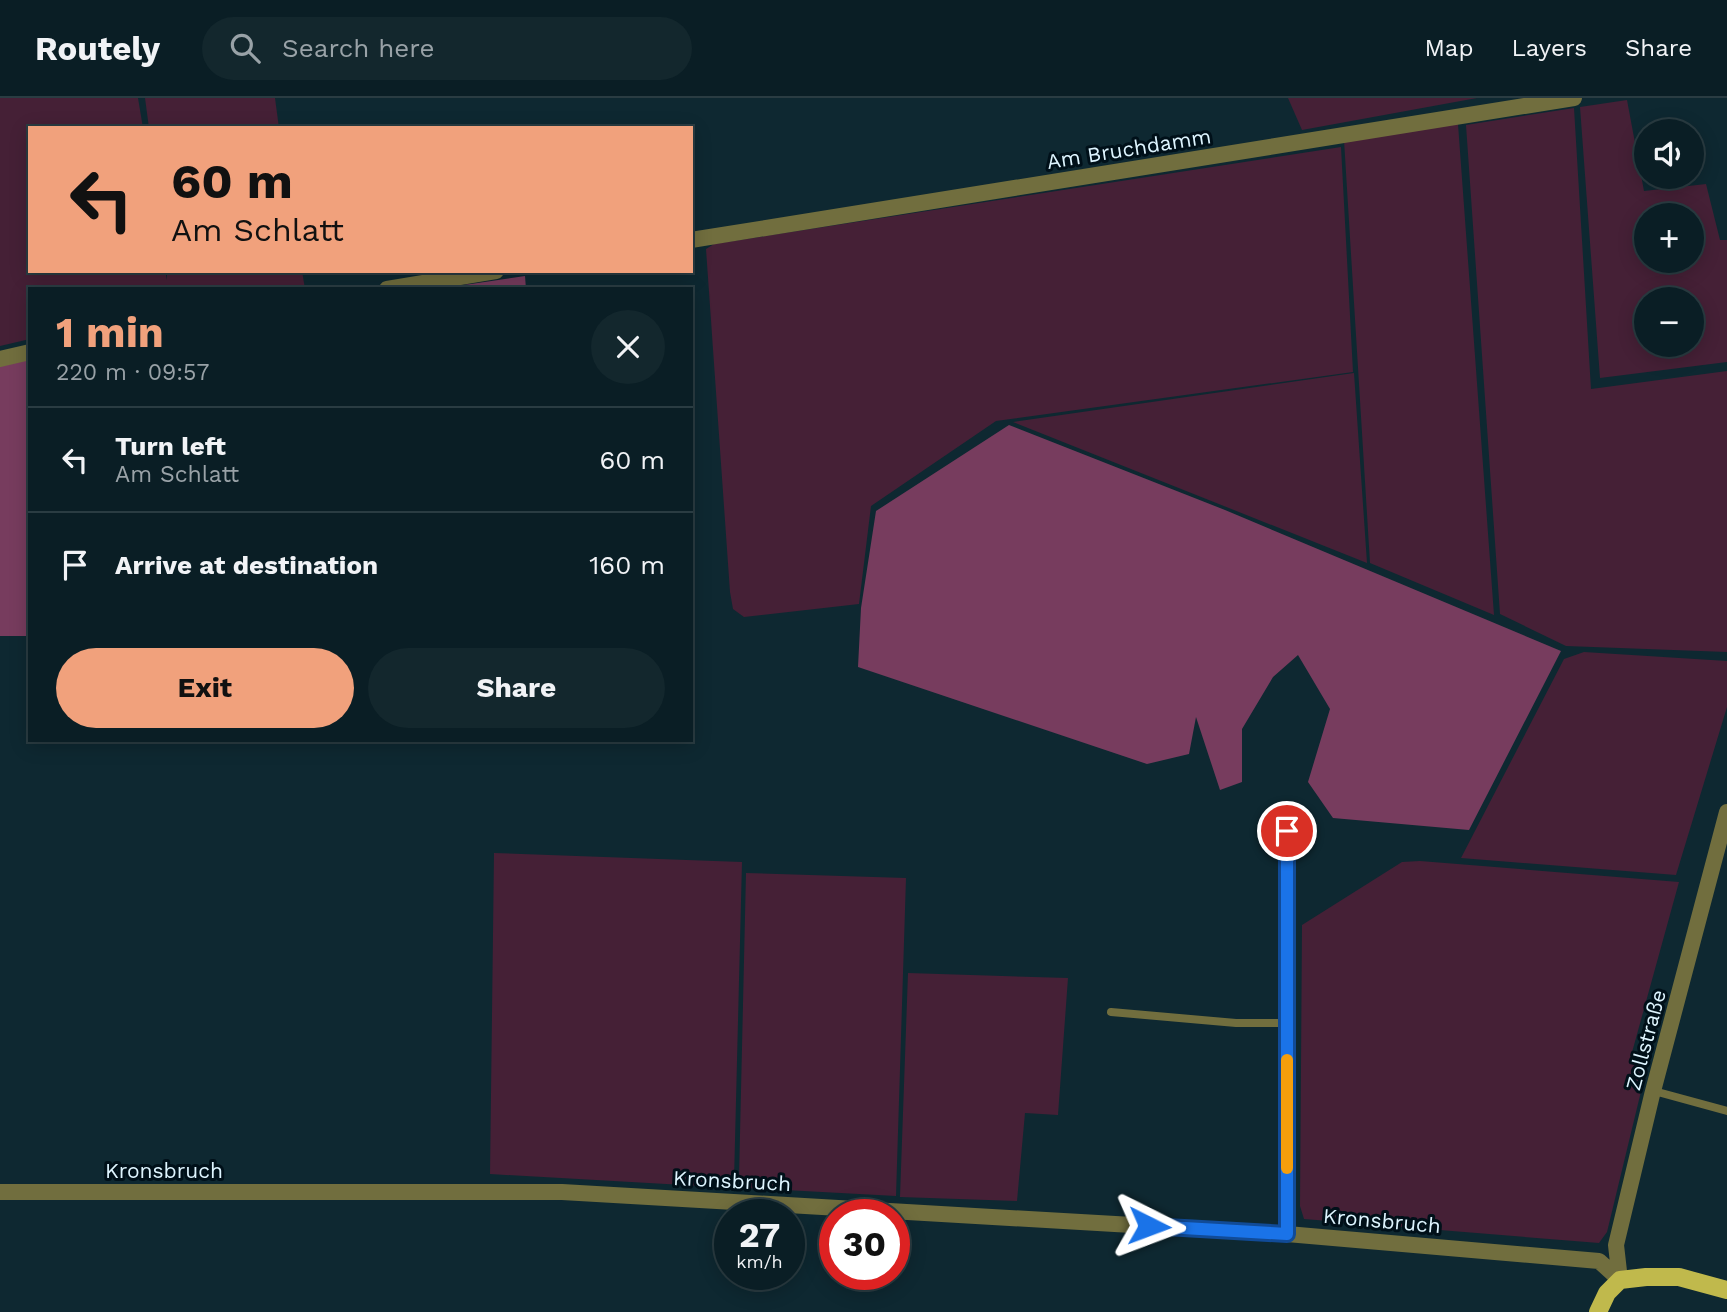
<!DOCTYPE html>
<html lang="en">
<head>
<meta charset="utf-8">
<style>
  body { margin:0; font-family:"Work Sans",sans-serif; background:#13272d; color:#f1f3f6; height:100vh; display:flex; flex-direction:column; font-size:26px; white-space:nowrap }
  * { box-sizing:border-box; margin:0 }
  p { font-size:23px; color:#99a2a7 }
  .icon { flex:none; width:38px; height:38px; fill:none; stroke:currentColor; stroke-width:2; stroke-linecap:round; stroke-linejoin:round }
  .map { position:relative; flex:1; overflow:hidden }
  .details { position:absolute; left:28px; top:189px; width:665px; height:455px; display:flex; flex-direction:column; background:#0a1e25; border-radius:0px; box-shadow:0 4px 18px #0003,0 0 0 2px #2a3c42 }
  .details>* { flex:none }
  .banner { position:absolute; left:28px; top:28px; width:665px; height:147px; border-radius:0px; box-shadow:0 4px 18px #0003,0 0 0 2px #2a3c42; background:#f1a17c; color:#111; overflow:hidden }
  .tools { position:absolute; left:1634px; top:21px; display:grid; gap:14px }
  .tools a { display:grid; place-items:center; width:70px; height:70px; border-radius:50%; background:#0a1e25; box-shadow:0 4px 18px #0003,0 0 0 2px #2a3c42; font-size:35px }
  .speed { position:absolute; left:714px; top:1101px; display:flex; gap:14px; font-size:35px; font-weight:700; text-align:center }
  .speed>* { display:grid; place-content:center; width:91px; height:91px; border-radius:50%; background:#0a1e25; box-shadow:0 4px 18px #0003,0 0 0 2px #2a3c42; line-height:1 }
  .speed small { font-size:18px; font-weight:400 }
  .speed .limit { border:10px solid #d22; background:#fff; color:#111 }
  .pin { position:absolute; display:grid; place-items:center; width:60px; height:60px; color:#fff; margin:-30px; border:4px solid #fff; border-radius:50%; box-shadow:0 2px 7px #0007 }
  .me { position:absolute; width:77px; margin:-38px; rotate:93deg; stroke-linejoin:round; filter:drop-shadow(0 0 5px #0008) }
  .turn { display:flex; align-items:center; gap:24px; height:147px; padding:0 28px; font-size:32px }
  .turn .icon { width:91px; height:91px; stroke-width:2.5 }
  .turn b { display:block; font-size:49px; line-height:60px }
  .round { display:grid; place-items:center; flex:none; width:74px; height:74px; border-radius:37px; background:#13272d }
  .summary { display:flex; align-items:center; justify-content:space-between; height:119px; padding:0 28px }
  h1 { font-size:42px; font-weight:700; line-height:52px; color:#f1a17c }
  .button { display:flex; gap:14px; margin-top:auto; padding:14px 28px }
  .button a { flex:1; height:80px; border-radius:42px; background:#f1a17c; color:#111; font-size:28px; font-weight:700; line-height:80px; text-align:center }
  .button a+a { background:#13272d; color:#f1f3f6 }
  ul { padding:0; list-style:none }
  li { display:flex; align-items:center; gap:21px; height:105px; padding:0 28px; border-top:2px solid #2a3c42 }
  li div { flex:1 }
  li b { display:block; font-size:26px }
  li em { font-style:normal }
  header { display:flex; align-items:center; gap:42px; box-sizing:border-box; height:98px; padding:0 35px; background:#0a1e25; border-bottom:2px solid #2a3c42 }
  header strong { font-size:33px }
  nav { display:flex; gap:38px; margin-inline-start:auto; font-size:24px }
  .search { width:490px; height:63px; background:#13272d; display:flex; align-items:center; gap:18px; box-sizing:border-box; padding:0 24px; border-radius:38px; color:#99a2a7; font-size:26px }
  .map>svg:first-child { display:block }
</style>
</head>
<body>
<header>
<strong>Routely</strong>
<div class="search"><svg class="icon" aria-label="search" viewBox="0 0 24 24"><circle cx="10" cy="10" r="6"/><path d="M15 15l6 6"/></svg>Search here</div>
<nav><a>Map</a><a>Layers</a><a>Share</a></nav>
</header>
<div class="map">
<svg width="1727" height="1214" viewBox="0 0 1727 1214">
  <rect width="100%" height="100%" fill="#0e2831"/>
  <!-- green -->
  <path fill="#452036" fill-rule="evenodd" d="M0,0h138l5,30h-113v143h135l2,9v-9h135l3,18h-275v50l-30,7z
    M145,0h130l4,30h-130z
    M1288,0h189l-175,32z
    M1627,2l17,91 62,-7 14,56h7v122l-127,16 -20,-271zM1647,117h45v46h-45zM1647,201h45v46h-45z
    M1574,10l17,281 136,-18v281l-161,-6 -66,-32 -34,-489z
    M1458,26l36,491 -124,-52 -26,-423z
    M1341,49l12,225 -357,49 -125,85 -12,98 -115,13 -11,-8 -3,-17 -24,-343 8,-5z
    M1354,275l13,190 -354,-141z
    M1584,554l143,9v46l-51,168 -215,-17 103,-199z
    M494,755l248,9 -8,318 -15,7 -229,-13z
    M1420,763l259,21 -48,174 13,23 -37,153 -8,11 -295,-24 -4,-13 2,-281 100,-63z
    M746,775l160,5 -10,318 -149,-8 -8,-10z
    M908,875l160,5 -10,137 -33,-2 -8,88 -117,-4z"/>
  <!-- forest -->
  <path fill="#773c5e" d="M525,178l1,13h-89z
    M30,261v277h-30v-270z
    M1009,327l216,85 336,141 -92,179 -136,-12 -25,-36 22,-73 -32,-54 -25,22 -31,52v53l-22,8 -24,-73 -7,37 -42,10 -289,-97 3,-59 15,-97z"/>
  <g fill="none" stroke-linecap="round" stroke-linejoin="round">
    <!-- service -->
    <path stroke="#716e3e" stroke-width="8" d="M1111,914l125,11h51
      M1654,993l73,20"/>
    <!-- minor -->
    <path stroke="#716e3e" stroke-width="16" d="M691,142l883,-142
      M387,191l109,-18
      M0,261l30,-7
      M1287,733v403
      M0,1094h562l725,42 312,27 21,19
      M1620,1182l-4,-35 36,-150 75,-283"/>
    <!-- primary -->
    <path stroke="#c0b94c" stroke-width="18" d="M1598,1214l9,-19 13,-13 26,-3h33l48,13"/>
  </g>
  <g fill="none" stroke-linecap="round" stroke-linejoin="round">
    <!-- route casing -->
    <g stroke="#114b97" stroke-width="18">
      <path id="route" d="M1149,1128l138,8v-403"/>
    </g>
    <!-- route -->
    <use href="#route" stroke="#1a73e8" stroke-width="12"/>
    <!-- slow -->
    <path stroke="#f59e0b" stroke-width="12" d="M1287,962v108"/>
  </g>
  <g text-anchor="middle" stroke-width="6" stroke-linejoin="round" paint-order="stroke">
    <!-- street labels -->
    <g font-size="21" fill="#def5ff" stroke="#001019">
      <text transform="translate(1129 51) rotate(-9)" y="7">Am Bruchdamm</text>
      <text transform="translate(1646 942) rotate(-75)" y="7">Zollstraße</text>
      <text x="164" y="1080">Kronsbruch</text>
      <text transform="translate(732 1083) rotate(3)" y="7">Kronsbruch</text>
      <text transform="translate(1382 1123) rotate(5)" y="7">Kronsbruch</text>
    </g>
  </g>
</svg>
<div class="tools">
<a><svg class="icon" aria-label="sound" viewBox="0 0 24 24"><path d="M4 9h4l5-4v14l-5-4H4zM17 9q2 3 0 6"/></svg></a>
<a>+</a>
<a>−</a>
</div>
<div class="speed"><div>27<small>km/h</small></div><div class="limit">30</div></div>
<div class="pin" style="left:1287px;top:733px;background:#d93025"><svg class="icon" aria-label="arrive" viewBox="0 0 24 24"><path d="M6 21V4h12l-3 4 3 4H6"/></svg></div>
<svg class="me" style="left:1149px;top:1128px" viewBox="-20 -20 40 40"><path d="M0-17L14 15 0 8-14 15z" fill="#1a73e8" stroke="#fff" stroke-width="4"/></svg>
<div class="banner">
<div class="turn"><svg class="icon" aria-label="left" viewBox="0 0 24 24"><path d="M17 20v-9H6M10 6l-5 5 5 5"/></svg><div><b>60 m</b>Am Schlatt</div></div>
</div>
<section class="details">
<div class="summary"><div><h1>1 min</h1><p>220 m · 09:57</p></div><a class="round"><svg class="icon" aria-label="close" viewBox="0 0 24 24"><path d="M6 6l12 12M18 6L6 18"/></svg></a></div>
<ul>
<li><svg class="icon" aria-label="left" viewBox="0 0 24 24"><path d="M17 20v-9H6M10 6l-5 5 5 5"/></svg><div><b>Turn left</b><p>Am Schlatt</p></div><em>60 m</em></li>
<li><svg class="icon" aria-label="arrive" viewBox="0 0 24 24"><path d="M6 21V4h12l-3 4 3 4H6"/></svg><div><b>Arrive at destination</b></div><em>160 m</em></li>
</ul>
<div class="button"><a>Exit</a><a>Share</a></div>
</section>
</div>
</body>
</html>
